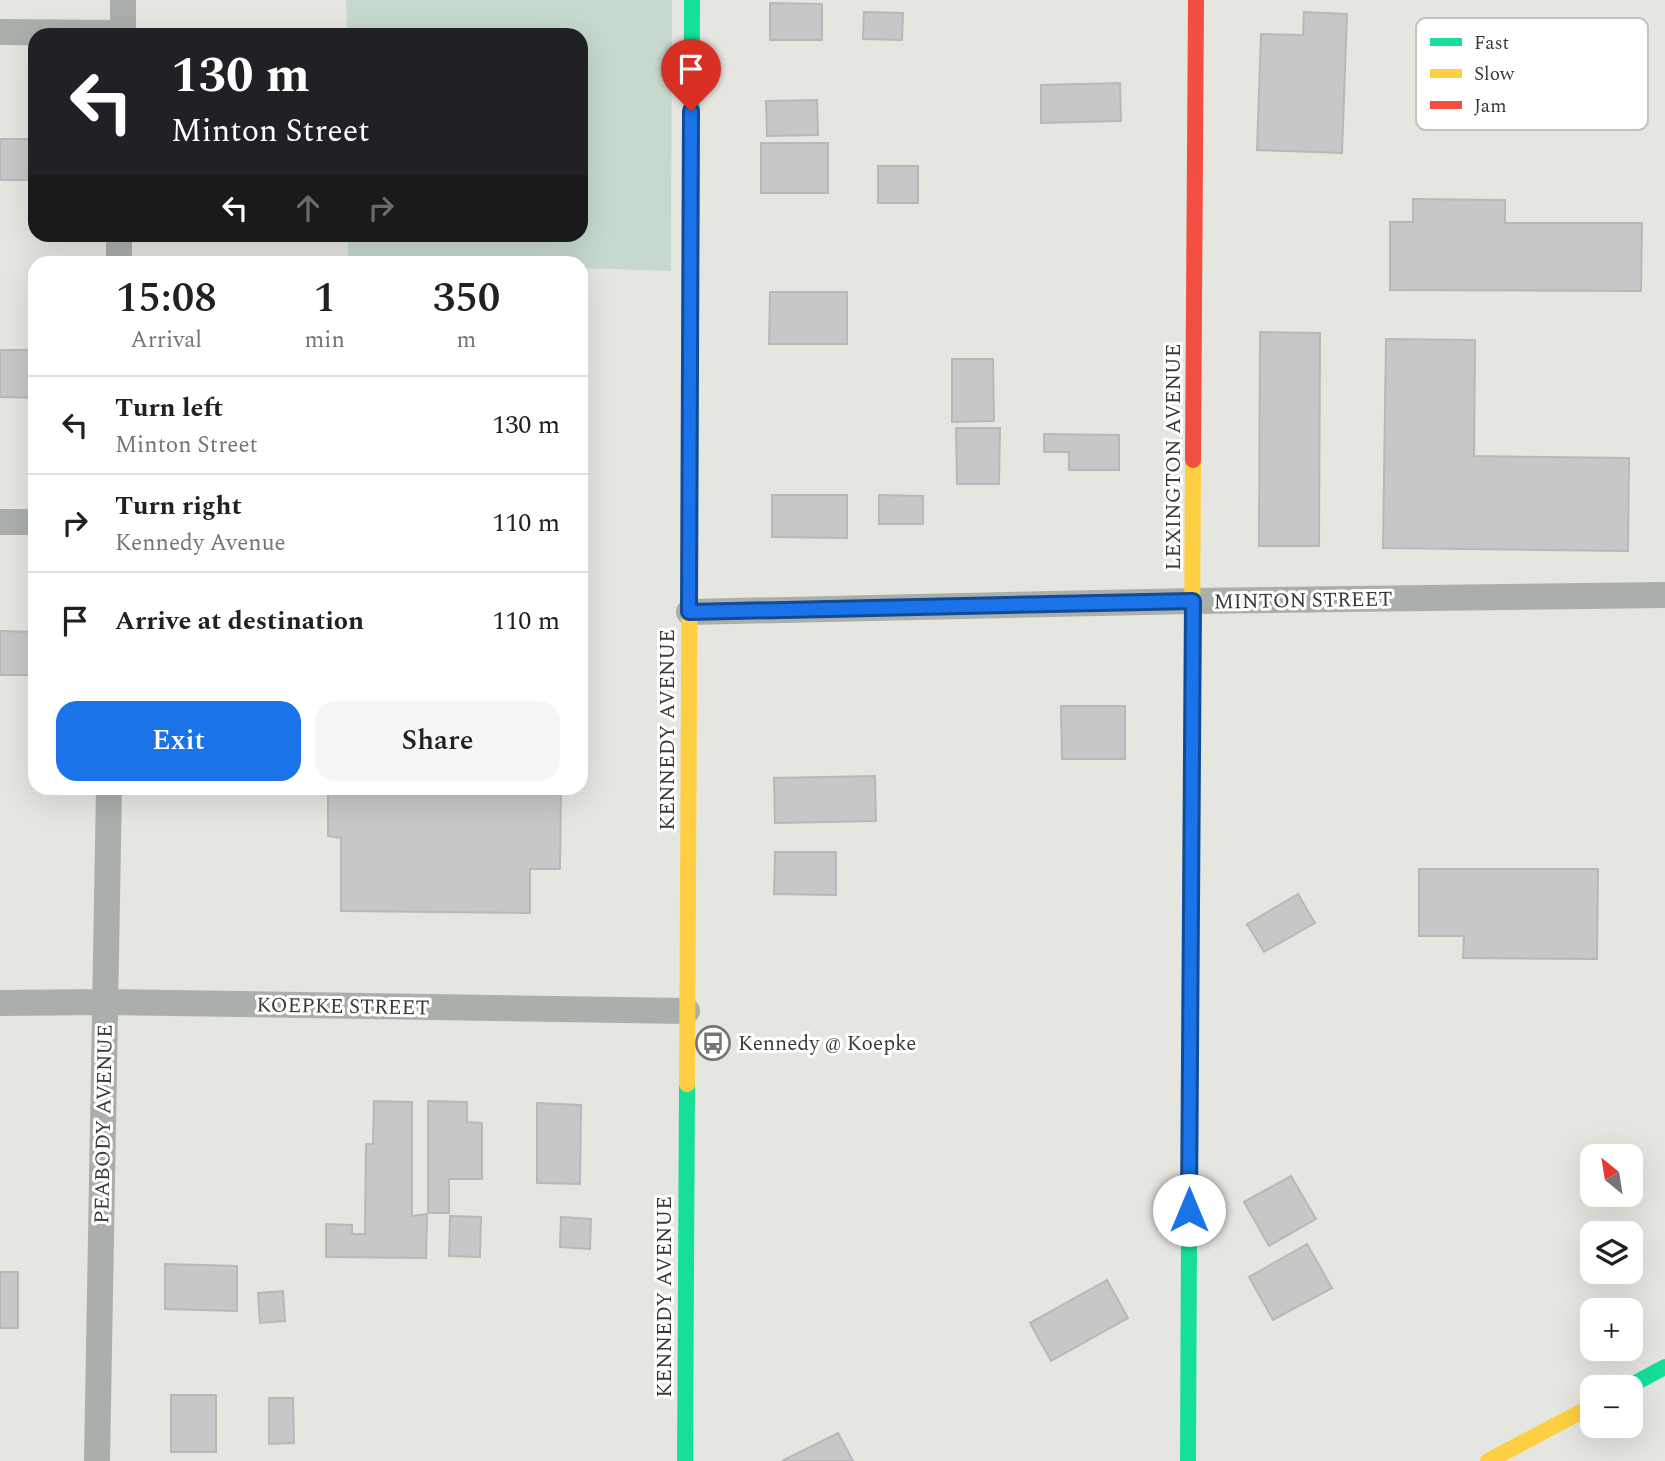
<!DOCTYPE html>
<html lang="en">
<head>
<meta charset="utf-8">
<style>
  body { margin:0; font-family:Spectral,serif; background:#f6f6f6; color:#202124; height:100vh; display:flex; flex-direction:column; font-size:26px; white-space:nowrap }
  * { box-sizing:border-box; margin:0 }
  p { font-size:23px; color:#757577 }
  .icon { flex:none; width:38px; height:38px; fill:none; stroke:currentColor; stroke-width:2; stroke-linecap:round; stroke-linejoin:round }
  .map { position:relative; flex:1; overflow:hidden }
  .side { position:absolute; left:28px; top:256px; width:560px; height:539px; display:flex; flex-direction:column; background:#fff; border-radius:21px; box-shadow:0 7px 28px #0002 }
  .side>* { flex:none }
  .banner { position:absolute; left:28px; top:28px; width:560px; height:214px; border-radius:21px; box-shadow:0 7px 28px #0002; background:#202124; color:#fff; overflow:hidden }
  .needle { width:46px; rotate:330deg }
  .fabs { position:absolute; left:1580px; top:1144px; display:grid; gap:14px }
  .fabs a { display:grid; place-items:center; width:63px; height:63px; border-radius:14px; background:#fff; box-shadow:0 7px 28px #0002; font-size:35px }
  .pin { position:absolute; display:grid; place-items:center; width:60px; height:60px; color:#fff; margin:-72px -30px; border-radius:50% 50% 50% 0; rotate:-45deg; box-shadow:0 0 7px #0007 }
  .pin .icon { rotate:45deg }
  .me { position:absolute; width:77px; margin:-38px; rotate:0deg; stroke-linejoin:round; filter:drop-shadow(0 0 5px #0008) }
  .turn { display:flex; align-items:center; gap:24px; height:147px; padding:0 28px; font-size:32px }
  .turn .icon { width:91px; height:91px; stroke-width:2.5 }
  .turn b { display:block; font-size:49px; line-height:60px }
  .lanes { display:flex; align-items:center; height:66px; padding:0 28px; background:#0003; justify-content:center; gap:35px; direction:ltr }
  .lanes .off { opacity:.35 }
  .eta { display:flex; justify-content:space-evenly; align-items:center; height:119px; text-align:center }
  .eta b { font-size:42px; font-weight:600; line-height:49px }
  .action { display:flex; gap:14px; margin-top:auto; padding:14px 28px }
  .action a { flex:1; height:80px; border-radius:21px; background:#1a73e8; color:#fff; font-size:28px; font-weight:600; line-height:80px; text-align:center }
  .action a+a { background:#f6f6f6; color:#202124 }
  ul { padding:0; list-style:none }
  li { display:flex; align-items:center; gap:21px; height:98px; padding:0 28px; border-top:2px solid #e0e0e0 }
  li div { flex:1 }
  li b { display:block; font-size:26px }
  li em { font-style:normal }
  .map>svg:first-child { display:block }
</style>
</head>
<body>
<div class="map">
<svg width="1665" height="1461" viewBox="0 0 1665 1461">
  <rect width="100%" height="100%" fill="#e6e6e1"/>
  <!-- green -->
  <path fill="#c7d9cc" d="M346,0h326l-1,271 -90,-3v-6l-233,-2v-25l233,-1v-199h-234z"/>
  <!-- building -->
  <path fill="#c7c7c7" stroke="#b8b8b8" stroke-width="2" d="M770,3l52,1v36h-52z
    M864,12l39,1 -1,27 -39,-1z
    M1304,12l43,2 -5,139 -85,-3 4,-116 42,1z
    M1120,83l1,38 -80,2v-38z
    M817,100l1,35 -51,1 -1,-35z
    M0,139h35v41h-35z
    M761,143h67v50h-67z
    M878,166h40v37h-40z
    M1413,199l92,1v23h137l-1,68 -251,-1v-68h23z
    M770,292h77v52h-78z
    M1260,332l60,1 -1,213h-60z
    M1386,339l89,1 -1,116 155,2 -1,93 -245,-3z
    M0,350h35v48l-35,-1z
    M952,359h41l1,62 -42,1z
    M956,428h44l-1,56h-42z
    M1044,434l75,1v35h-50v-18h-25z
    M772,495h75v43l-75,-1z
    M879,495l44,1v28h-44z
    M0,631l35,1 -1,43h-34z
    M1061,706h64v53h-63z
    M875,776l1,45 -101,2 -1,-45z
    M296,788h265l-1,81h-30v44l-189,-2v-73l-13,-2v-42l-33,-2z
    M775,852h61v43l-62,-1z
    M1419,869h179l-1,90 -134,-1 1,-22h-45z
    M1298,894l17,29 -51,29 -17,-28z
    M374,1101l38,1v114l15,-2 -1,44 -100,-1v-33l26,1v9h13l1,-90h7z
    M428,1101l39,1v20l15,1v56h-33v34h-21z
    M537,1103l44,2 -1,79 -43,-1z
    M1291,1176l25,43 -47,27 -25,-44z
    M450,1216l31,1 -1,40 -31,-1z
    M561,1217l30,2 -1,30 -30,-2z
    M1307,1244l25,44 -59,32 -24,-43z
    M165,1264l72,2v45l-72,-2z
    M0,1272h18v56h-18z
    M1107,1280l21,38 -77,43 -21,-38z
    M283,1291l2,30 -25,2 -2,-30z
    M171,1395h45v57h-45z
    M269,1398h24l1,45 -25,1z
    M838,1433l15,28h-71z"/>
  <g fill="none" stroke-linecap="round" stroke-linejoin="round">
    <!-- street -->
    <path stroke="#aaafab" stroke-width="26" d="M0,32l123,1
      M123,35v-35
      M119,262v-28
      M0,522h35
      M689,612l504,-11 472,-6
      M0,1003l105,-1 582,9
      M97,1461l12,-673"/>
    <!-- fast -->
    <path stroke="#16e098" stroke-width="16" d="M690,497l2,-497
      M1626,1388l39,-21
      M685,1461l2,-377
      M1188,1461l2,-455"/>
    <!-- slow -->
    <path stroke="#ffcf43" stroke-width="16" d="M1190,1006l3,-546
      M687,1084l3,-587
      M1488,1461l104,-55"/>
    <!-- jam -->
    <path stroke="#f24e42" stroke-width="16" d="M1193,460l3,-460"/>
  </g>
  <g fill="none" stroke-linecap="round" stroke-linejoin="round">
    <!-- route casing -->
    <g stroke="#114b97" stroke-width="18">
      <path id="route" d="M691,111l-2,501 504,-11 -4,609"/>
    </g>
    <!-- route -->
    <use href="#route" stroke="#1a73e8" stroke-width="12"/>
  </g>
  <!-- icons -->
  <defs>
    <g id="bus-ring" transform="scale(1.75)"><circle r="9.5" fill="#fff" stroke="#777672" stroke-width="1.5"/><path d="M-5-6H5V4H4V6H2V4H-2V6H-4V4H-5ZM-3.5-4V0h7V-4ZM-3.5 1.2v1.5H-2V1.2ZM2 1.2v1.5H3.5V1.2Z" fill="#777672"/></g>
  </defs>
  <g fill-rule="evenodd">
    <use href="#bus-ring" x="713" y="1043"/>
  </g>
  <g text-anchor="middle" stroke-width="6" stroke-linejoin="round" paint-order="stroke">
    <!-- street labels -->
    <g font-size="21" fill="#3b3a37" stroke="#fff">
      <text transform="translate(1173 457) rotate(-90)" y="7">LEXINGTON AVENUE</text>
      <text transform="translate(1303 600) rotate(-1)" y="7">MINTON STREET</text>
      <text transform="translate(667 730) rotate(-90)" y="7">KENNEDY AVENUE</text>
      <text transform="translate(343 1006) rotate(1)" y="7">KOEPKE STREET</text>
      <text transform="translate(103 1124) rotate(-89)" y="7">PEABODY AVENUE</text>
      <text transform="translate(664 1297) rotate(-90)" y="7">KENNEDY AVENUE</text>
    </g>
    <!-- poi labels -->
    <g font-size="21" fill="#3b3a37" stroke="#fff" text-anchor="start">
      <text x="738" y="1050">Kennedy @ Koepke</text>
    </g>
  </g>
  <!-- legend -->
  <rect x="1416" y="18" width="232" height="112" rx="10" fill="#fff" stroke="#c4c4c3" stroke-width="2"/>
  <rect x="1430" y="38" width="32" height="8" fill="#16e098"/>
  <rect x="1430" y="69" width="32" height="9" fill="#ffcf43"/>
  <rect x="1430" y="101" width="32" height="8" fill="#f24e42"/>
  <g font-size="19" fill="#3b3a37">
    <text x="1474" y="49">Fast</text>
    <text x="1474" y="80">Slow</text>
    <text x="1474" y="112">Jam</text>
  </g>
</svg>
<div class="fabs">
<a><svg class="needle" viewBox="-14 -14 28 28"><path d="M0-13l5 13h-10z" fill="#e53935"/><path d="M0 13l5-13h-10z" fill="#757577"/></svg></a>
<a><svg class="icon" aria-label="layers" viewBox="0 0 24 24"><path d="M12 4l9 5-9 5-9-5zM3 14l9 5 9-5"/></svg></a>
<a>+</a>
<a>−</a>
</div>
<div class="pin" style="left:691px;top:111px;background:#d93025"><svg class="icon" aria-label="arrive" viewBox="0 0 24 24"><path d="M6 21V4h12l-3 4 3 4H6"/></svg></div>
<svg class="me" style="left:1189px;top:1210px" viewBox="-20 -20 40 40"><circle r="19" fill="#fff"/><path d="M0-13L10 11 0 6-10 11z" fill="#1a73e8"/></svg>
<div class="banner">
<div class="turn"><svg class="icon" aria-label="left" viewBox="0 0 24 24"><path d="M17 20v-9H6M10 6l-5 5 5 5"/></svg><div><b>130 m</b>Minton Street</div></div>
<div class="lanes"><svg class="icon" aria-label="left" viewBox="0 0 24 24"><path d="M17 20v-9H6M10 6l-5 5 5 5"/></svg><svg class="icon off" aria-label="ahead" viewBox="0 0 24 24"><path d="M12 20V5M6 11l6-6 6 6"/></svg><svg class="icon off" aria-label="right" viewBox="0 0 24 24"><path d="M7 20v-9h11M14 6l5 5-5 5"/></svg></div>
</div>
<section class="side">
<div class="eta">
<div><b>15:08</b><p>Arrival</p></div>
<div><b>1</b><p>min</p></div>
<div><b>350</b><p>m</p></div>
</div>
<ul>
<li><svg class="icon" aria-label="left" viewBox="0 0 24 24"><path d="M17 20v-9H6M10 6l-5 5 5 5"/></svg><div><b>Turn left</b><p>Minton Street</p></div><em>130 m</em></li>
<li><svg class="icon" aria-label="right" viewBox="0 0 24 24"><path d="M7 20v-9h11M14 6l5 5-5 5"/></svg><div><b>Turn right</b><p>Kennedy Avenue</p></div><em>110 m</em></li>
<li><svg class="icon" aria-label="arrive" viewBox="0 0 24 24"><path d="M6 21V4h12l-3 4 3 4H6"/></svg><div><b>Arrive at destination</b></div><em>110 m</em></li>
</ul>
<div class="action"><a>Exit</a><a>Share</a></div>
</section>
</div>
</body>
</html>
